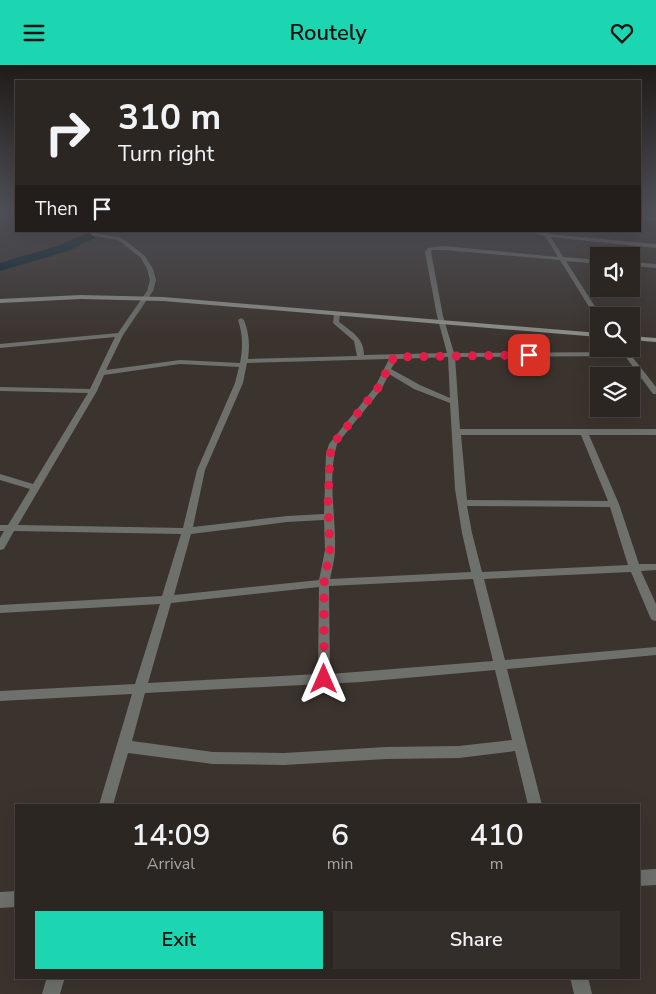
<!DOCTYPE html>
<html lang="en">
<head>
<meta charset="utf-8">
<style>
  body { margin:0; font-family:"Nunito Sans",sans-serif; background:#342e2a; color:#f1f3f6; height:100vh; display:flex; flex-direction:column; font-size:19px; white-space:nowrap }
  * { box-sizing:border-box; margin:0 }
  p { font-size:16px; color:#a6a5a5 }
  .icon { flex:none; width:28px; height:28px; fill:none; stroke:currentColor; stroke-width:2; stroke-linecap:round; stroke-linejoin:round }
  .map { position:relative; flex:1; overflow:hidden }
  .details { position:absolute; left:15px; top:739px; width:625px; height:175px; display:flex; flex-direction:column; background:#2c2622; border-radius:0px; box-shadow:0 5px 20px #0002,0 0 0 1px #484340 }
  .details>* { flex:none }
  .hud { position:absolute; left:15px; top:15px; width:626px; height:152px; border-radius:0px; box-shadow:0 5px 20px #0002,0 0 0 1px #484340; background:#2c2622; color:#f1f3f6; overflow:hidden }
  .fabs { position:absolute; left:590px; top:182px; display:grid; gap:10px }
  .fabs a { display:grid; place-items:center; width:50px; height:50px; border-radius:0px; background:#2c2622; box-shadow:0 5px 20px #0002,0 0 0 1px #484340; font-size:25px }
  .pin { position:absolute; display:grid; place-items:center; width:42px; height:42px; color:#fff; margin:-21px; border-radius:10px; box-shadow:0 2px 8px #0006 }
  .me { position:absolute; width:55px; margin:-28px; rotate:0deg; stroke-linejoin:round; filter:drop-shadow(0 0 4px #0008) }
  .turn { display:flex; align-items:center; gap:18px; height:105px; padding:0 20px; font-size:22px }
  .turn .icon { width:65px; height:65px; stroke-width:2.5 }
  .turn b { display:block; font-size:35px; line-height:42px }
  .then { display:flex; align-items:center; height:48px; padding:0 20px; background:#0003; gap:10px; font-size:19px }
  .eta { display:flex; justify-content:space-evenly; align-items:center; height:85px; text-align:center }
  .eta b { font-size:30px; font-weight:600; line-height:35px }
  .action { display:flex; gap:10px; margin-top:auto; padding:10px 20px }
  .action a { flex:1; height:58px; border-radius:0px; background:#1cd5b1; color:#111; font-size:20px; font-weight:600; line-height:58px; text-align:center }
  .action a+a { background:#342e2a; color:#f1f3f6 }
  header { display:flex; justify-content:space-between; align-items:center; height:65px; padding:0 20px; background:#1cd5b1; color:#111; font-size:22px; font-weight:600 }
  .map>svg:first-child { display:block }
</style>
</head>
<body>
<header><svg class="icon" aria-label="menu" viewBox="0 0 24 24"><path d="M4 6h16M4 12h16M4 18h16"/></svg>Routely<svg class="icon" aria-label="heart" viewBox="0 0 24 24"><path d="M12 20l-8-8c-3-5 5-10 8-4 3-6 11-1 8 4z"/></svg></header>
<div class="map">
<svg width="656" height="929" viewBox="0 0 656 929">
  <rect width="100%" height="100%" fill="#3b332e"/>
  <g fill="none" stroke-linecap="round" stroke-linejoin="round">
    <!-- river -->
    <path fill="#001c2b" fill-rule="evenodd" d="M93,166h16l-41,20 -68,20v-8l60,-18z"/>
    <!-- street -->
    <path fill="#6e706c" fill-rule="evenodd" d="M640,150l16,4v2l-16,-4z
      M88,166l34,7 23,18 8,13 3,11 -3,11 -30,44 -17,35 74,-10 60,3c3,-16 3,-28 -2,-43l3,-2 3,2c5,13 6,25 4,39l109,-3 -3,-15 -21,-18 1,-9 3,-2 3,2 -1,8c13,10 25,16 25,33l83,-2 -10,-37 -12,-64 3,-4 16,-2 114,11 -13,-21 -19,-5 17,2v-2h4l2,3 107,10v4l-105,-11 12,20 36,3v4l-33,-3 35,55h-2v4l-3,-2 -36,-58 -116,-10h-12l-1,2 12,64 11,37 168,-1 -2,-3h6l30,38v7h-3l-28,-38 -170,1 5,72h196v6h-67l30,69 20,60h17v6l-15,1 15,33v17l-4,-1 -2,-3 -19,-45 -147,7 21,81 151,-13v8l-149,14 35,136h-14l-13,-54 -56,7 -73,1 -102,6 -71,-1 -85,-11 -15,52h-14l33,-111 -132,7v-10l135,-7 25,-80 -160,9v-8l162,-9 19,-62 -167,-3 -10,18 -4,1v-12l4,-7h-4v-6h8l22,-36 -30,-9v-6l33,10 55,-91 -88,-2v-4l90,2 25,-52 -115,11v-4l118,-11 29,-42 3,-11 -3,-11 -6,-11 -23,-18 -25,-4zM448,292l2,41 -30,-13 -29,-16 6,-10zM389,294l-14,28 -46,57 -3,10 -2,60 -37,2 -94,11 12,-57 38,-87 4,-20zM180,299l59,3 -4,16 -38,87 -14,58 -165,-3 79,-134 7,-16zM389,309l25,15 36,14 5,86 7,44 9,39 -141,7c2,-10 5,-20 5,-31 1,-34 -8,-70 2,-104l44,-54zM461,370h120l27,66 -141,-1zM467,441l143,1 18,58 -146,7 -10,-39zM324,455l1,30 -6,30 -145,15 17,-61 96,-12zM473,514l20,82 -163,13 -1,-88zM319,522l-1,87 -170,9 23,-80zM495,605l17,70 -53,6 -73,1 -102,6 -71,-1 -81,-11 13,-48 216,-11z
      M631,197l25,2v4l-25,-2z
      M656,804v16l-17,1v-16z
      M16,826v16l-16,1v-16z
      M47,912h18l-5,17h-18z
      M570,912h18l4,17h-18z"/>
    <!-- secondary -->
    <path fill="#8e918a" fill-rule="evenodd" d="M81,230l82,2 436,36v4l-436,-36 -82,-2 -81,4v-4z
      M631,271l25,2v4l-25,-2z"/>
  </g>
  <!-- sky -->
  <linearGradient id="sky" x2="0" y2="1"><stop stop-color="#201c19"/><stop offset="0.53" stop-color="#4f5057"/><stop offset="1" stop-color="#4f5057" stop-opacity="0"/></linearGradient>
  <rect width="656" height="275" fill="url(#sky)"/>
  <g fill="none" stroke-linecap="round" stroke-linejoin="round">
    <!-- route -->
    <path stroke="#e11d48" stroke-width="9" stroke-dasharray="0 16.2" d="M324,614v-96l6,-33 -2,-47 2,-48 3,-11 45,-56 16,-31 135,-2"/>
  </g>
</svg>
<div class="fabs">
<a><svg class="icon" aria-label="sound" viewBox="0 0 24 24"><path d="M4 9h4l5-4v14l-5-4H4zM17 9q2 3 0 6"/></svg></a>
<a><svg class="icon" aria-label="search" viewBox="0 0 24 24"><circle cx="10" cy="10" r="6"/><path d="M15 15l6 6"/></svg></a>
<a><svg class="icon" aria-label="layers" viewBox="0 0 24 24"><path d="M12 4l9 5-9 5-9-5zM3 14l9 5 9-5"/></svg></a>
</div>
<div class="pin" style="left:529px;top:290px;background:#d93025"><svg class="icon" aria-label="arrive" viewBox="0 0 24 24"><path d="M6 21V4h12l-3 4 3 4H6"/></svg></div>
<svg class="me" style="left:324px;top:614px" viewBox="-20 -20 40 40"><path d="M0-17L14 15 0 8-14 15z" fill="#e11d48" stroke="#fff" stroke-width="4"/></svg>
<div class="hud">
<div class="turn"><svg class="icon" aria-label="right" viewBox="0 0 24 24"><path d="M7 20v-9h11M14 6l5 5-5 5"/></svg><div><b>310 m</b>Turn right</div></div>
<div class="then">Then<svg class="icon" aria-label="arrive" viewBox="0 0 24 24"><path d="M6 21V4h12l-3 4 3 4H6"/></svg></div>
</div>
<section class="details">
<div class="eta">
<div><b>14:09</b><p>Arrival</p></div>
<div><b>6</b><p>min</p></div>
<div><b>410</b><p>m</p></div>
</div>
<div class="action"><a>Exit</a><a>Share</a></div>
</section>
</div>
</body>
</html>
